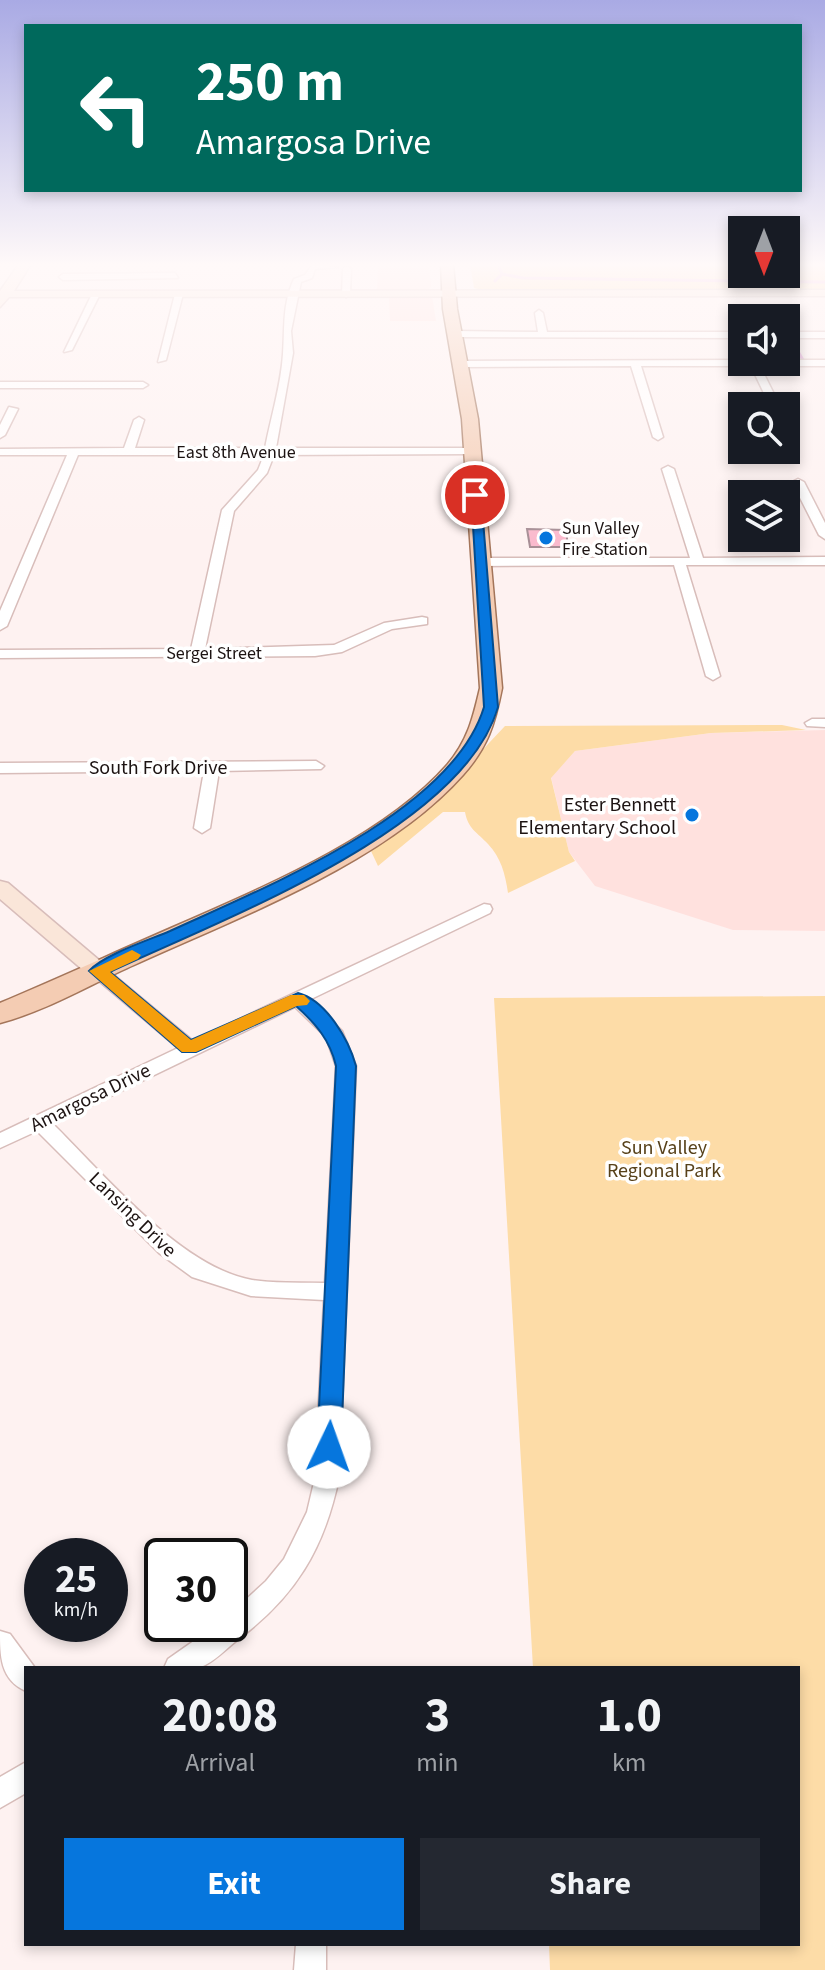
<!DOCTYPE html>
<html lang="en">
<head>
<meta charset="utf-8">
<style>
  body { margin:0; font-family:"Source Sans 3",sans-serif; background:#242831; color:#f1f3f6; height:100vh; display:flex; flex-direction:column; font-size:30px; white-space:nowrap }
  * { box-sizing:border-box; margin:0 }
  p { font-size:26px; color:#9ea1a6 }
  .icon { flex:none; width:44px; height:44px; fill:none; stroke:currentColor; stroke-width:2; stroke-linecap:round; stroke-linejoin:round }
  .map { position:relative; flex:1; overflow:hidden }
  .sheet { position:absolute; left:24px; top:1666px; width:776px; height:280px; display:flex; flex-direction:column; background:#171b24; border-radius:0px; box-shadow:0 4px 12px #0003 }
  .sheet>* { flex:none }
  .hud { position:absolute; left:24px; top:24px; width:778px; height:168px; border-radius:0px; box-shadow:0 4px 12px #0003; background:#00695c; color:#fff; overflow:hidden }
  .needle { width:52px; rotate:180deg }
  .fabs { position:absolute; left:728px; top:216px; display:grid; gap:16px }
  .fabs a { display:grid; place-items:center; width:72px; height:72px; border-radius:0px; background:#171b24; box-shadow:0 4px 12px #0003; font-size:40px }
  .speed { position:absolute; left:24px; top:1538px; display:flex; gap:16px; font-size:40px; font-weight:700; text-align:center }
  .speed>* { display:grid; place-content:center; width:104px; height:104px; border-radius:50%; background:#171b24; box-shadow:0 4px 12px #0003; line-height:1 }
  .speed small { font-size:20px; font-weight:400 }
  .speed .limit { border:4px solid #111; border-radius:12px; background:#fff; color:#111 }
  .pin { position:absolute; display:grid; place-items:center; width:68px; height:68px; color:#fff; margin:-34px; border:4px solid #fff; border-radius:50%; box-shadow:0 2px 8px #0007 }
  .me { position:absolute; width:88px; margin:-44px; rotate:3deg; stroke-linejoin:round; filter:drop-shadow(0 0 6px #0008) }
  .turn { display:flex; align-items:center; gap:28px; height:168px; padding:0 40px; font-size:36px }
  .turn .icon { width:104px; height:104px; stroke-width:2.5 }
  .turn b { display:block; font-size:56px; line-height:68px }
  .eta { display:flex; justify-content:space-evenly; align-items:center; height:136px; text-align:center }
  .eta b { font-size:48px; font-weight:700; line-height:56px }
  .button { display:flex; gap:16px; margin-top:auto; padding:16px 40px }
  .button a { flex:1; height:92px; border-radius:0px; background:#0676dd; color:#fff; font-size:32px; font-weight:700; line-height:92px; text-align:center }
  .button a+a { background:#242831; color:#f1f3f6 }
  .map>svg:first-child { display:block }
</style>
</head>
<body>
<div class="map">
<svg width="825" height="1970" viewBox="0 0 825 1970">
  <rect width="100%" height="100%" fill="#fef2f1"/>
  <!-- built -->
  <path fill="#ffe1de" d="M344,264h85l2,23 -4,4h-50l1,-27z
    M432,296l4,25h-46l-1,-23z
    M825,730v201l-92,-1 -138,-44 -26,-34 -18,-75 24,-26 136,-18z"/>
  <!-- green -->
  <path fill="#fddca7" d="M470,264h272v10h44v-10h39v27h-340l-11,-3z
    M782,725l24,5 -95,3 -136,18 -24,27 18,74 6,9 -67,32c-3,-20 -7,-35 -20,-49 -11,-12 -20,-15 -23,-32h-22l-65,54 -7,-15 52,-38 82,-87z
    M825,996v974h-275l-1,-26h249v-276h-265l-39,-670z"/>
  <g fill="none" stroke-linecap="round" stroke-linejoin="round">
    <!-- stream -->
    <path stroke="#eb9add" stroke-width="3" d="M502,274l21,4 302,4
      M495,281l7,-7 -4,-10
      M790,338l13,22"/>
  </g>
  <!-- building -->
  <path fill="#fabacd" stroke="#a78e95" stroke-width="2" d="M527,529l39,1 2,17h-38z"/>
  <g fill="none" stroke-linecap="round" stroke-linejoin="round">
    <!-- street casing -->
    <g stroke="#d8bdba" stroke-width="3">
      <path id="street" d="M312,265l26,2 -23,2 -3,9 -11,4 -10,49 2,22 -17,95h196l5,3 -5,3 -198,1 -7,18 -33,38 -29,138 129,-4 50,-22 38,-6 5,1v6l-35,5 -50,23 -27,4 -315,2v-8l191,-1 31,-139 36,-40 6,-15h-186l-71,171 -7,4v-19l67,-156h-67v-6l124,-1 10,-28 5,-3 5,3 -9,28h130c6,-31 16,-63 18,-94 2,-26 -1,-49 11,-75l11,-4z
        M347,266l4,3 -1,25 -4,3 -4,-3 1,-25z
        M175,273l3,5 -115,2 -4,-3 4,-3z
        M96,291l4,3 -28,56 -8,2 28,-58z
        M179,291l4,3 -17,66 -8,2 17,-68z
        M539,310l4,3 4,19h195v6l-287,-1 -5,-3 5,-3 83,1 -3,-19z
        M786,332h39v6h-39z
        M742,360h83v6h-65l20,40h-10l-19,-40h-110l22,71 -5,3 -5,-3 -22,-71 -171,1 -5,-3 5,-3z
        M0,382h143l5,3 -5,3h-143z
        M9,407l9,2 -13,26 -5,3v-13z
        M668,466l6,3 29,89 122,-1v8h-139l34,111 -7,4 -7,-4 -32,-111 -195,1 -6,-4 6,-4h211l-28,-89z
        M798,479l6,3 21,41v16l-6,-4 -27,-53z
        M812,719h13v8l-18,-1 -2,-3z
        M316,761l8,5 -3,3 -102,2 -9,57 -8,5 -8,-5 10,-57 -204,2v-10z
        M484,904l6,1 2,4 -2,4 -181,87 33,31 14,35 -17,412c-15,72 -44,119 -103,163 -10,8 -22,21 -35,26 -9,4 -26,1 -37,1l4,-9 50,-35h12v-10l36,-33 18,-22 23,-47 8,-34 9,-178 -73,-4 -59,-19 -33,-24 -122,-122 -37,17v-15l178,-85 -86,-73 -3,-4 3,-4h12l89,74zM295,1007l31,30 10,29 -11,217c-24,-1 -50,1 -73,-3 -72,-13 -148,-106 -199,-156z
        M0,1631l10,3 25,34h-9v23c-26,-11 -26,-36 -26,-60z
        M26,1762v31l-26,15v-31z
        M296,1944h30v26h-32z"/>
    </g>
    <!-- secondary casing -->
    <g stroke="#d8bdba" stroke-width="3">
      <path id="secondary" d="M19,264h12l-17,27 811,-1v6l-816,1 -9,10v-16z
        M0,881l8,2 98,83 4,5 -4,5h-16l-90,-77z"/>
    </g>
    <!-- primary casing -->
    <g stroke="#a4755a" stroke-width="3">
      <path id="primary" d="M441,264h12l4,45 21,110 24,269c-7,36 -14,59 -39,87 -78,88 -224,142 -329,190 -43,19 -88,46 -134,58v-20c59,-25 118,-52 178,-78 86,-38 206,-88 269,-160 21,-25 26,-47 33,-77l-18,-269 -19,-110z"/>
    </g>
    <!-- street -->
    <use href="#street" fill="#fff" fill-rule="evenodd"/>
    <!-- secondary -->
    <use href="#secondary" fill="#fae6d9" fill-rule="evenodd"/>
    <!-- primary -->
    <use href="#primary" fill="#f4ccb3" fill-rule="evenodd"/>
  </g>
  <!-- sky -->
  <linearGradient id="sky" x2="0" y2="1"><stop stop-color="#a9aae4"/><stop offset="0.49" stop-color="#fff9f9"/><stop offset="1" stop-color="#fff9f9" stop-opacity="0"/></linearGradient>
  <rect width="825" height="540" fill="url(#sky)"/>
  <!-- route -->
  <path fill="#0676dd" stroke="#044d90" stroke-width="2" d="M471,493l10,2 17,212c-35,123 -280,214 -388,265l81,68 107,-47c28,7 51,47 58,73l-15,381 -4,7 -8,3 -9,-3 -3,-7 19,-381c-6,-26 -20,-42 -40,-60l-100,46h-14l-93,-81c14,-16 60,-31 81,-40 93,-43 282,-118 314,-224z"/>
  <!-- slow -->
  <path fill="#f59e0b" d="M132,950l9,5 -3,4 -28,13 81,68 100,-45h13l6,6 -3,4 -10,1 -101,46h-14l-93,-81z"/>
  <!-- markers -->
  <g fill="#0676dd" stroke="#fff" stroke-width="3">
    <circle cx="546" cy="538" r="8"/>
    <circle cx="692" cy="815" r="8"/>
  </g>
  <g text-anchor="middle" stroke-width="7" stroke-linejoin="round" paint-order="stroke">
    <!-- far-street labels -->
    <g font-size="18" fill="#1c1312" stroke="#fff">
      <text x="236" y="458">East 8th Avenue</text>
      <text x="214" y="659">Sergei Street</text>
    </g>
    <!-- far-poi labels -->
    <g font-size="18" fill="#1c1312" stroke="#fff" text-anchor="start">
      <text x="562" y="534">Sun Valley<tspan x="562" dy="21">Fire Station</tspan></text>
    </g>
    <!-- street labels -->
    <g font-size="20" fill="#1c1312" stroke="#fff">
      <text x="158" y="774">South Fork Drive</text>
      <text transform="translate(90 1097) rotate(-26)" y="7">Amargosa Drive</text>
      <text transform="translate(133 1214) rotate(44)" y="7">Lansing Drive</text>
    </g>
    <!-- poi labels -->
    <g font-size="20" fill="#1c1312" stroke="#fff" text-anchor="end">
      <text x="676" y="811">Ester Bennett<tspan x="676" dy="23">Elementary School</tspan></text>
    </g>
    <!-- park labels -->
    <g font-size="20" fill="#57411a" stroke="#fff">
      <text x="664" y="1154">Sun Valley<tspan x="664" dy="23">Regional Park</tspan></text>
    </g>
  </g>
</svg>
<div class="fabs">
<a><svg class="needle" viewBox="-14 -14 28 28"><path d="M0-13l5 13h-10z" fill="#e53935"/><path d="M0 13l5-13h-10z" fill="#9ea1a6"/></svg></a>
<a><svg class="icon" aria-label="sound" viewBox="0 0 24 24"><path d="M4 9h4l5-4v14l-5-4H4zM17 9q2 3 0 6"/></svg></a>
<a><svg class="icon" aria-label="search" viewBox="0 0 24 24"><circle cx="10" cy="10" r="6"/><path d="M15 15l6 6"/></svg></a>
<a><svg class="icon" aria-label="layers" viewBox="0 0 24 24"><path d="M12 4l9 5-9 5-9-5zM3 14l9 5 9-5"/></svg></a>
</div>
<div class="speed"><div>25<small>km/h</small></div><div class="limit">30</div></div>
<div class="pin" style="left:475px;top:495px;background:#d93025"><svg class="icon" aria-label="arrive" viewBox="0 0 24 24"><path d="M6 21V4h12l-3 4 3 4H6"/></svg></div>
<svg class="me" style="left:329px;top:1447px" viewBox="-20 -20 40 40"><circle r="19" fill="#fff"/><path d="M0-13L10 11 0 6-10 11z" fill="#0676dd"/></svg>
<div class="hud">
<div class="turn"><svg class="icon" aria-label="left" viewBox="0 0 24 24"><path d="M17 20v-9H6M10 6l-5 5 5 5"/></svg><div><b>250 m</b>Amargosa Drive</div></div>
</div>
<section class="sheet">
<div class="eta">
<div><b>20:08</b><p>Arrival</p></div>
<div><b>3</b><p>min</p></div>
<div><b>1.0</b><p>km</p></div>
</div>
<div class="button"><a>Exit</a><a>Share</a></div>
</section>
</div>
</body>
</html>
